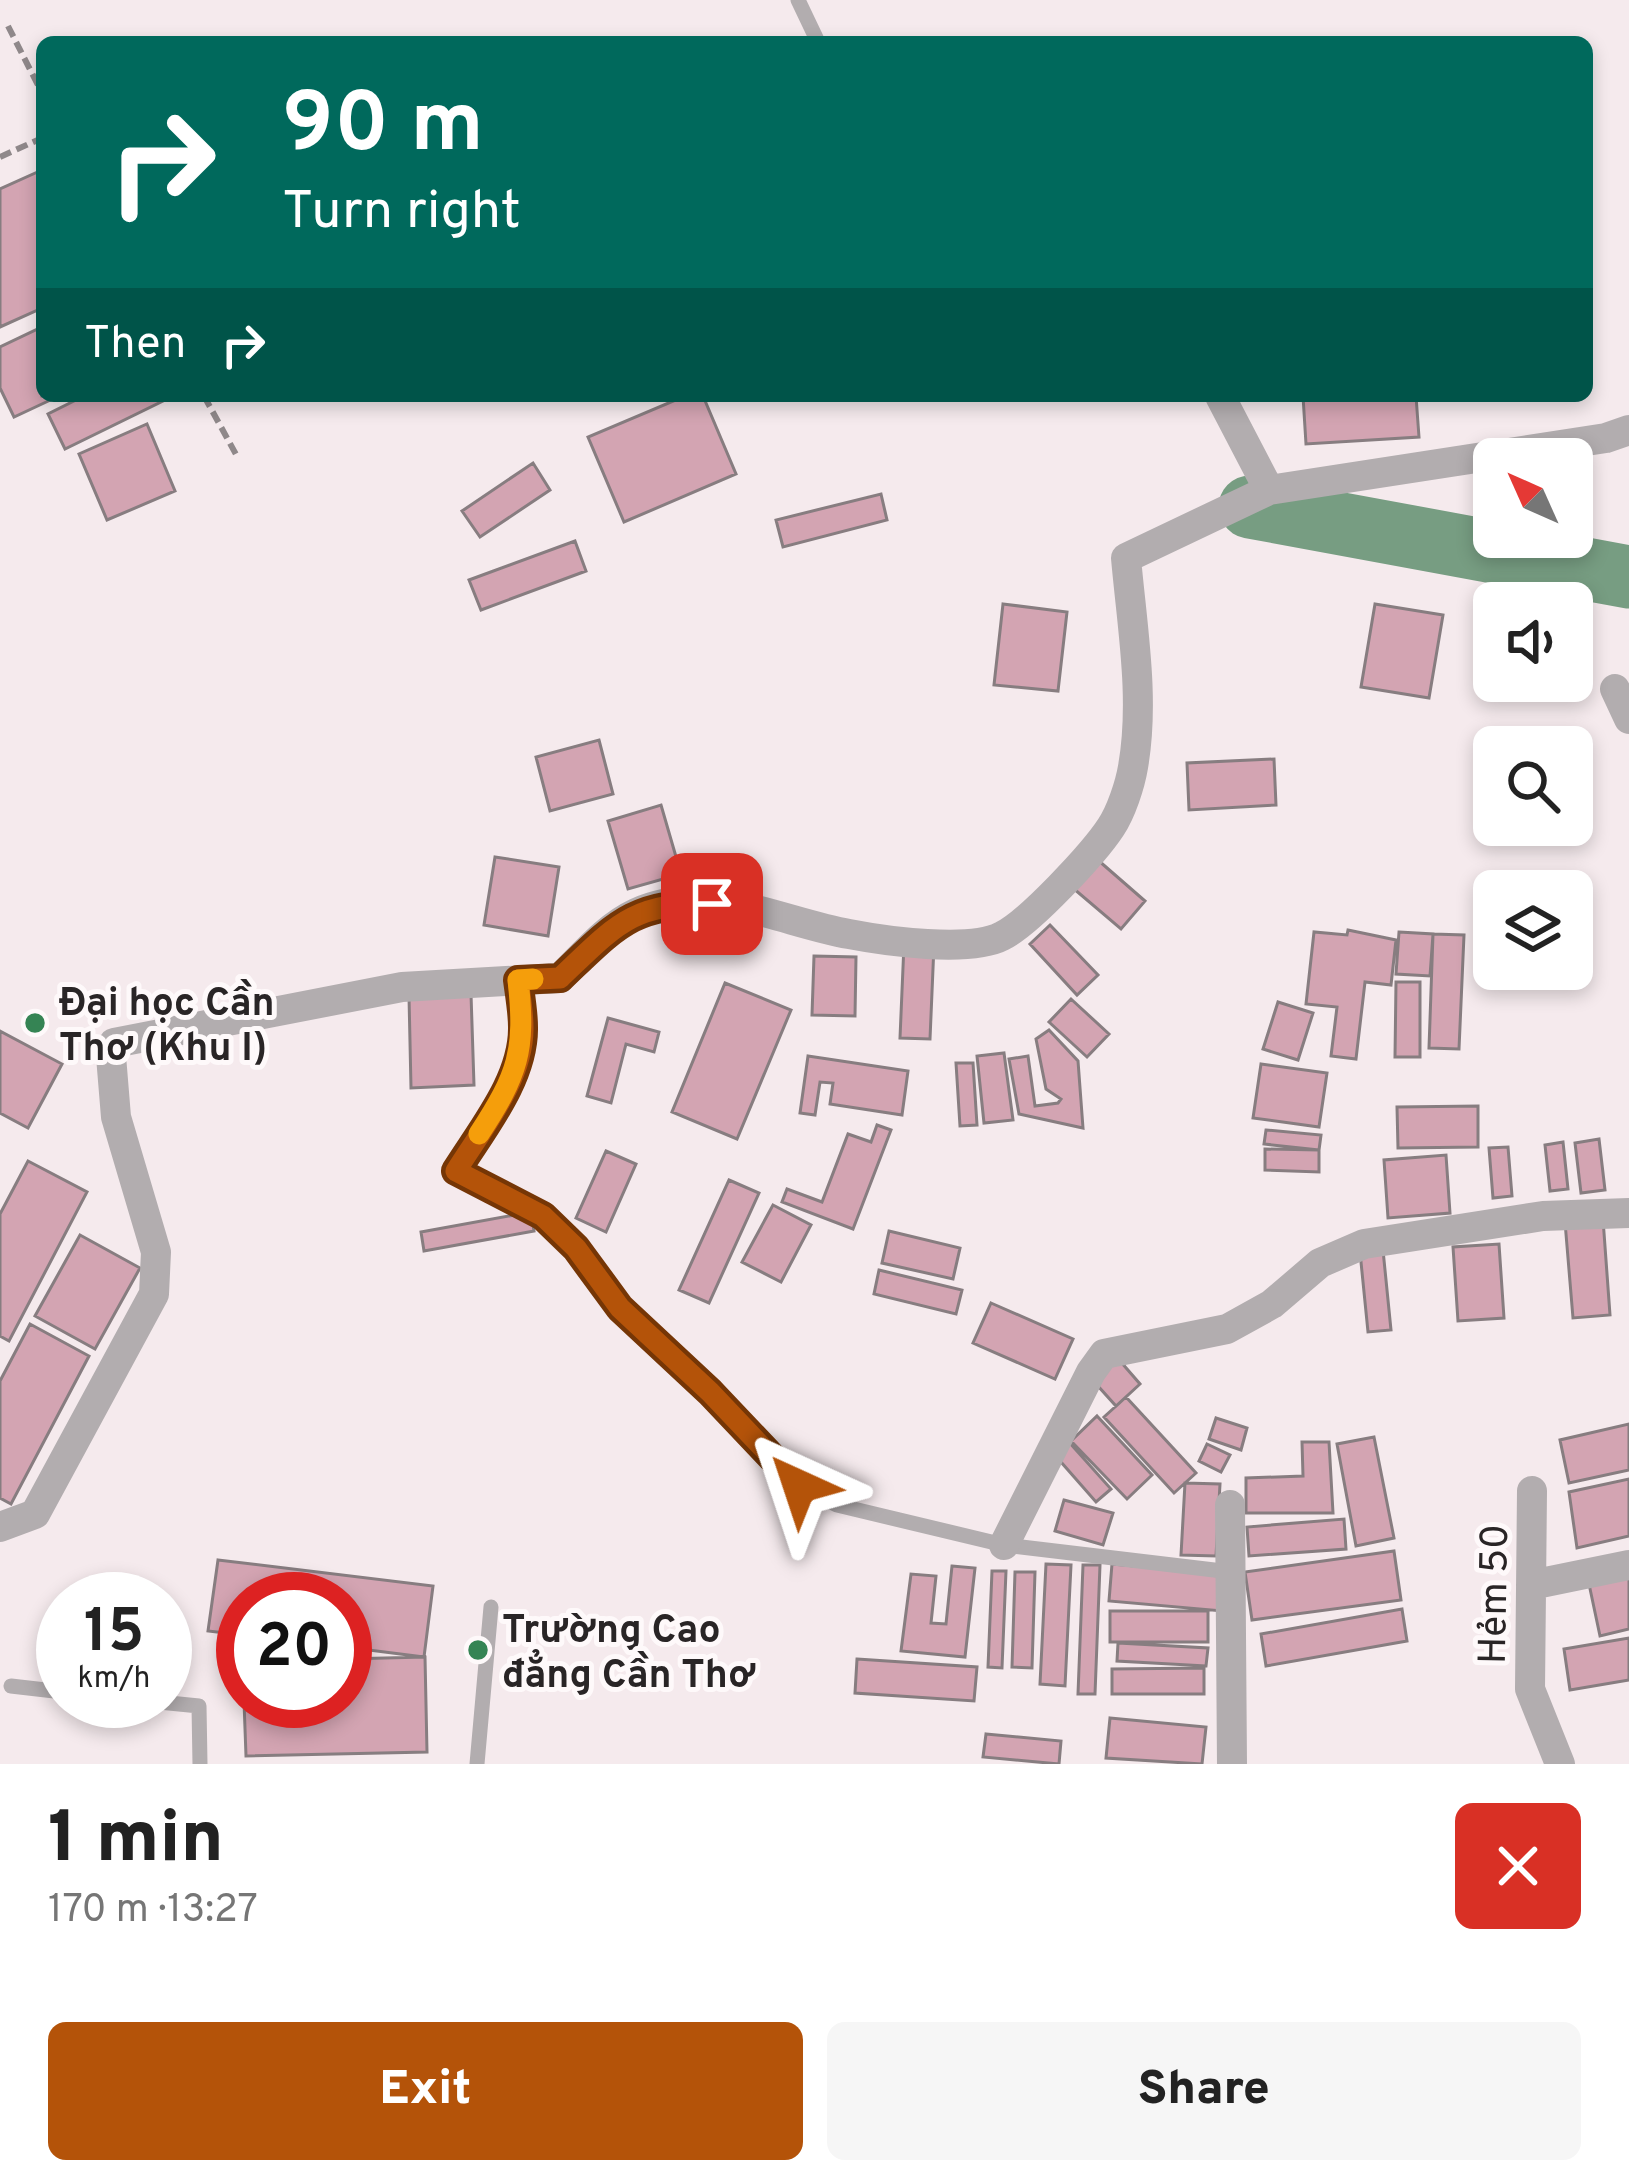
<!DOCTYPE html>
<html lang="en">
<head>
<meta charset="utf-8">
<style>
  body { margin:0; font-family:Overpass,sans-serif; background:#f6f6f6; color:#222; height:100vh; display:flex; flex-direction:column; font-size:45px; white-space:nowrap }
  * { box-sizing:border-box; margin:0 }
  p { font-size:39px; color:#767676 }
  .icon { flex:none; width:66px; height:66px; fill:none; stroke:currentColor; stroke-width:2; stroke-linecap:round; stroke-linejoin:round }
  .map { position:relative; height:1764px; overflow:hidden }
  .drawer { display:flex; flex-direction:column; background:#fff; flex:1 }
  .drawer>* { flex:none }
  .guide { position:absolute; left:36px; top:36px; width:1557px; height:366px; border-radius:18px; box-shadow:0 6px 18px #0003; background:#00695c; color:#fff; overflow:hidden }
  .needle { width:78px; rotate:315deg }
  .buttons { position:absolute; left:1473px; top:438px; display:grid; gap:24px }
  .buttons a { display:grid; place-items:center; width:120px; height:120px; border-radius:18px; background:#fff; box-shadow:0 6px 18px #0003; font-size:60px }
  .speed { position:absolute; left:36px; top:1572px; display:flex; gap:24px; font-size:60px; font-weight:700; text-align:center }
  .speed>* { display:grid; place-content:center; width:156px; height:156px; border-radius:50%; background:#fff; box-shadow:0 6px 18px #0003; line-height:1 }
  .speed small { font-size:30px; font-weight:400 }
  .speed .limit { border:18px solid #d22; background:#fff; color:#111 }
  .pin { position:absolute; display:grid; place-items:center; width:102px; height:102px; color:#fff; margin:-51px; border-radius:24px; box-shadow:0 6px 18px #0006 }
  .me { position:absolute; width:132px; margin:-66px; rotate:318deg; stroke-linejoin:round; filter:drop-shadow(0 0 9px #0008) }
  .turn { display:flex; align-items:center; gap:42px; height:252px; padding:0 48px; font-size:54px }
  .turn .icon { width:156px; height:156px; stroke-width:2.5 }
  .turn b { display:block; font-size:84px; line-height:102px }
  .then { display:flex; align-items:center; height:114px; padding:0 48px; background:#0003; gap:24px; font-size:45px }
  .round { display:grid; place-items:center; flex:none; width:126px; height:126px; border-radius:18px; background:#f6f6f6 }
  .head { display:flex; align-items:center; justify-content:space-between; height:204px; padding:0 48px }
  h1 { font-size:72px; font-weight:800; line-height:90px }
  .button { display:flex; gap:24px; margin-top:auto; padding:24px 48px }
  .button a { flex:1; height:138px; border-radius:18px; background:#b45309; color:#fff; font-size:48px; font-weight:800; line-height:138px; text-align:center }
  .button a+a { background:#f6f6f6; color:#222 }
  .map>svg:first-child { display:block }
</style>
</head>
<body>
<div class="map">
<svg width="1629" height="1764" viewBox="0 0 1629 1764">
  <rect width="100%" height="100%" fill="#f5eaed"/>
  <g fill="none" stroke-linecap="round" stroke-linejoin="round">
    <!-- river -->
    <path stroke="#779d82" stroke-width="63" d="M1250,507l379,70"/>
  </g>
  <!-- building -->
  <path fill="#d3a4b2" stroke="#877d80" stroke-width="3" d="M42,170v138l-42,19v-138z
    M42,327v69h17l-45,21 -14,-29v-41z
    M84,396h87v1l-106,52 -17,-35z
    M685,396h18l33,78 -112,48 -36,-85z
    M1303,396h113l3,41 -113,7z
    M147,424l28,67 -68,29 -28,-66z
    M533,463l17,27 -70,47 -18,-26z
    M881,494l6,26 -104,27 -7,-27z
    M575,541l11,30 -105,39 -12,-30z
    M1003,604l64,8 -9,79 -64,-6z
    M1375,604l68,11 -14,83 -68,-11z
    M599,740l14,54 -63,17 -14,-54z
    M1274,759l2,46 -87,5 -2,-47z
    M661,805l20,69 -53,15 -20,-68z
    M1091,854l54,47 -24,28 -54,-46z
    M495,857l64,10 -11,69 -64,-11z
    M1050,925l48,50 -21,20 -47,-51z
    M1348,930l48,10 -5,45 -26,-3 -9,77 -25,-3 6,-49 -31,-3 8,-72 33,3z
    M1399,932l34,2 -3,42 -34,-2z
    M1433,934l31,1 -5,114 -30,-1z
    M904,944l30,1 -4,94 -30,-1z
    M814,956l42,1 -1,59 -43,-1z
    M1396,982h24v75h-25z
    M725,983l66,27 -54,129 -65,-27z
    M471,994l3,91 -63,3 -2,-92z
    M1071,999l38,35 -22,23 -38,-35z
    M1278,1002l35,11 -15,47 -35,-11z
    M608,1018l51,14 -5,20 -28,-8 -15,59 -24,-7z
    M1049,1030l29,31 5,67 -64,-14 -10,-55 19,-3 7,50 23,-3 3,-4 -15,-10 -10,-50z
    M0,1031l62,33 -34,64 -28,-15z
    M1004,1053l9,67 -29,3 -7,-67z
    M808,1056l100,15 -6,44 -72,-11 3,-21 -13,-1 -5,33 -15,-2z
    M956,1063h17l4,62 -17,1z
    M1261,1064l66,9 -8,54 -66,-9z
    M1478,1106v41l-80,1 -1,-41z
    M877,1125l14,5 -38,99 -71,-27 5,-13 35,13 26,-68 23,8z
    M1266,1130l55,5 -2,15 -55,-6z
    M1599,1139l6,51 -24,3 -6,-50z
    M1563,1142l5,47 -18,2 -5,-46z
    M1508,1147l4,49 -19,2 -4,-50z
    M1265,1149l54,1v22l-54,-2z
    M606,1151l30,13 -30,68 -30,-14z
    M1446,1155l4,58 -62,5 -4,-58z
    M28,1161l59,31 -78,149 -9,-5v-122z
    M729,1180l30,13 -50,110 -30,-13z
    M773,1205l38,20 -30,57 -39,-20z
    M531,1212l3,19 -110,20 -3,-19z
    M1603,1219l7,96 -37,3 -8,-96z
    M889,1231l71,17 -7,31 -71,-16z
    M80,1235l60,33 -45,81 -60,-33z
    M1499,1244l5,74 -46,3 -5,-74z
    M1383,1250l8,80 -23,2 -8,-80z
    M879,1270l83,20 -6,24 -82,-20z
    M991,1303l82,36 -18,40 -82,-36z
    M30,1324l59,32 -78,148 -11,-6v-117z
    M1114,1354l26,30 -24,22 -27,-30z
    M1126,1397l70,76 -22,20 -70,-76z
    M1097,1416l55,59 -25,24 -56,-58z
    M1216,1418l31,10 -6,22 -32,-11z
    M1629,1424v46l-60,13 -9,-43z
    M1374,1437l20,101 -38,8 -19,-102z
    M1068,1441l43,48 -15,13 -42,-48z
    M1302,1442h27l4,71h-87v-35l57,-2z
    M1207,1444l23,11 -9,17 -22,-11z
    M1629,1479v57l-52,12 -8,-56z
    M1185,1483l35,1 -4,72 -35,-1z
    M1064,1500l49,13 -10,32 -48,-14z
    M1344,1519l2,30 -97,7 -2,-29z
    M1394,1551l7,49 -149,20 -7,-48z
    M218,1560l215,26 -9,71 -79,-10v-48h-102v36l-35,-4z
    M1046,1564l25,1 -6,121 -25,-2z
    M1112,1564l114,10 -4,37 -113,-10z
    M1083,1565h17l-5,129h-17z
    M952,1566l23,2 -10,89 -64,-6 10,-77 25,2 -5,47 15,1z
    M992,1571h14l-4,97 -14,-1z
    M1015,1572h20l-3,96 -20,-1z
    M1629,1575v54l-29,7 -11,-52z
    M1402,1609l5,32 -141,25 -5,-32z
    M1110,1611h98v31h-98z
    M1629,1638v42l-59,10 -6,-41z
    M1118,1643l90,5 -2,18 -89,-5z
    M425,1657l2,95 -181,4 -2,-55h101v-42z
    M857,1659l120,8 -3,34 -119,-8z
    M1204,1668v26h-92v-25z
    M1110,1718l96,9 -4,37 -96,-6z
    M986,1734l75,7 -2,23 -76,-7z"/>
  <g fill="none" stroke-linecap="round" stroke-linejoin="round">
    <!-- path -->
    <path stroke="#8f888a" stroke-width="6" stroke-dasharray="12 6" stroke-linecap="butt" d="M8,26l34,67
      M0,157l42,-19
      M204,396l34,62"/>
    <!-- service -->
    <path stroke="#b2adaf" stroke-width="15" d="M798,0l20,42
      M518,980c2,15 5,32 5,47 1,52 -40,102 -67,144l87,45 33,32 43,60 58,51 122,127 38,19 167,40 227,27
      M11,1686l52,6
      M149,1701l50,5 1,58
      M477,1764l14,-157"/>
    <!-- minor -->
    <path stroke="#b2adaf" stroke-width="30" d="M1220,396l49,94
      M1615,689l14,30
      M1532,1491l-2,198 30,75
      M1230,1505l2,259
      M0,1527l35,-13 119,-220 2,-42 -40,-135 -5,-61 3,-13 288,-56 158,-9c23,-22 46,-51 76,-65 70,-32 145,9 213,21 36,7 121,19 153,2 27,-13 92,-83 109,-109 10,-15 19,-42 22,-60 12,-68 -1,-141 -7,-209l143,-68 337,-52 23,-8
      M1004,1545l87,-173 13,-18 123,-25 45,-25 48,-41 44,-19 179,-28 86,-3
      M1531,1585l98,-20"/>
  </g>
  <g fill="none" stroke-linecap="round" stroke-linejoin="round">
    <!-- route casing -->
    <g stroke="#753606" stroke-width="30">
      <path id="route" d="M712,904c-80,-2 -97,22 -152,74l-42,2c2,15 5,32 5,47 1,52 -41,102 -67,144l87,45 33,32 44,60 90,84 89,94"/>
    </g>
    <!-- route -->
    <use href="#route" stroke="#b45309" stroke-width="21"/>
    <!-- slow -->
    <path stroke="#f59e0b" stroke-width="21" d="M479,1134c39,-60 47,-83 39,-154l15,-1"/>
  </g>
  <!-- markers -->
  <g fill="#358454" stroke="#fef9fa" stroke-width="4.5">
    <circle cx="35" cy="1023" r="12"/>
    <circle cx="478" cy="1650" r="12"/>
  </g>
  <g text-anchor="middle" stroke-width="10" stroke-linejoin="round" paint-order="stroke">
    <!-- poi labels -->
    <g font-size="39" font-weight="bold" fill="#292526" stroke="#fef9fa" text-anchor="start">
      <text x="59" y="1015">Đại học Cần<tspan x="59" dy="45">Thơ (Khu I)</tspan></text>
      <text x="502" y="1642">Trường Cao<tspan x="502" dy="45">đẳng Cần Thơ</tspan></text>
    </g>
    <!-- street labels -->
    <g font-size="39" fill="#292526" stroke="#fef9fa">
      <text transform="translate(1492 1594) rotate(-89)" y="14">Hẻm 50</text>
    </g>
  </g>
</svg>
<div class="buttons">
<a><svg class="needle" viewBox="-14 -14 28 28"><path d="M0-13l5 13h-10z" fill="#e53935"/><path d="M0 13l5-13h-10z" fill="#767676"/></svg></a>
<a><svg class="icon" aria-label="sound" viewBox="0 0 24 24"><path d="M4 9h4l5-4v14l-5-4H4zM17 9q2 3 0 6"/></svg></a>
<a><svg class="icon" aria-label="search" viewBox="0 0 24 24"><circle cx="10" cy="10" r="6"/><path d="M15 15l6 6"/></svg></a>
<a><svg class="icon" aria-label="layers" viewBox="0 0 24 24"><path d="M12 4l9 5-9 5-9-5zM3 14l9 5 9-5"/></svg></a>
</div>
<div class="speed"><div>15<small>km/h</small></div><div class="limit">20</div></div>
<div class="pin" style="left:712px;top:904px;background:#d93025"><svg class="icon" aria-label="arrive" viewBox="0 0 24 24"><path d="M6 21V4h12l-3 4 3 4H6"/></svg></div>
<svg class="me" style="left:799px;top:1486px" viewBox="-20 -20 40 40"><path d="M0-17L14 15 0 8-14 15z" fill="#b45309" stroke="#fff" stroke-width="4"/></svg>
<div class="guide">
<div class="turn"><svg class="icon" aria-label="right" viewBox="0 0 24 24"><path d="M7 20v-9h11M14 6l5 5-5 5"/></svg><div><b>90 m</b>Turn right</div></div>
<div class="then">Then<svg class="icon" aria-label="right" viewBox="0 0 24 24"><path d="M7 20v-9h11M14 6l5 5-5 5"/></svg></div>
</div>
</div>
<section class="drawer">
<div class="head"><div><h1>1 min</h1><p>170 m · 13:27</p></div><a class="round" style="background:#d93025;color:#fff"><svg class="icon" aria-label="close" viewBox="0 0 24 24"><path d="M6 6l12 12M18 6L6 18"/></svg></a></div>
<div class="button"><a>Exit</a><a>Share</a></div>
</section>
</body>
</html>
